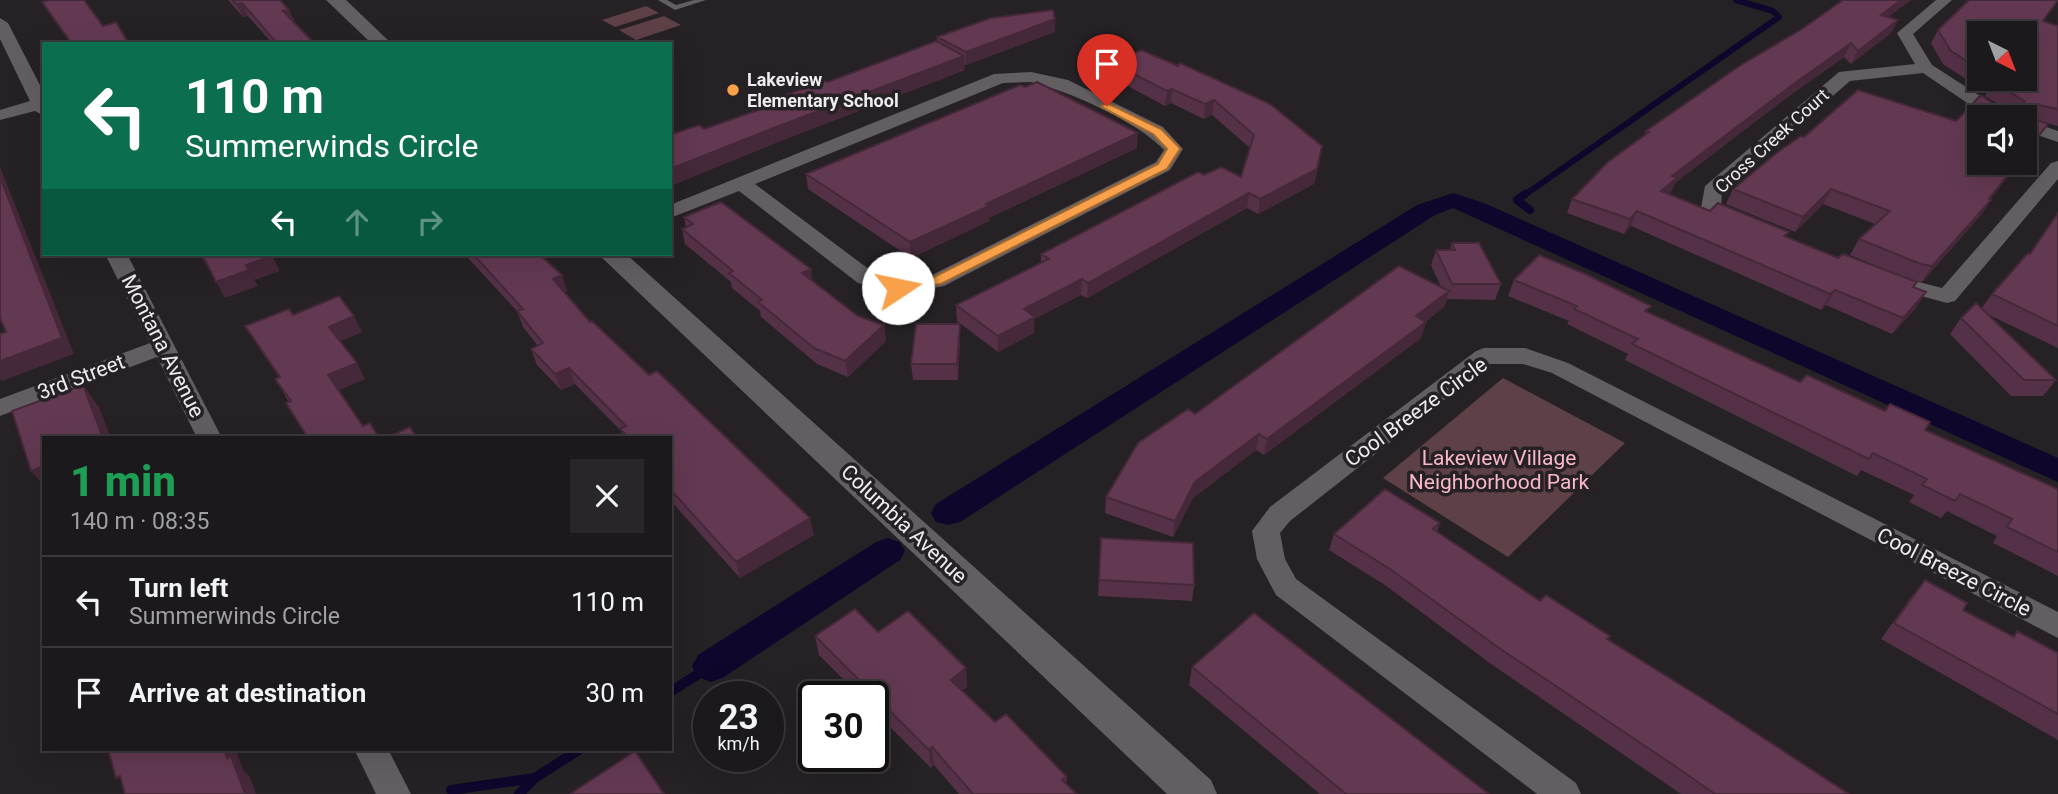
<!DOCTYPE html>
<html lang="en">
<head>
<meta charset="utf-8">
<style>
  body { margin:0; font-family:Roboto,sans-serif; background:#292629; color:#f1f3f6; height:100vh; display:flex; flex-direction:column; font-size:26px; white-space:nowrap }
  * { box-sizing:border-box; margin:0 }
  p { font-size:23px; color:#a0a0a3 }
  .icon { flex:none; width:38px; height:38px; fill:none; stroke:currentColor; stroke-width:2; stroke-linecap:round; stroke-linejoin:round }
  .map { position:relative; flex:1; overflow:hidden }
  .details { position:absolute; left:42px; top:436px; width:630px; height:315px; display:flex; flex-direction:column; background:#1c191c; border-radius:0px; box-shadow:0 7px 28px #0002,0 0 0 2px #3a383b }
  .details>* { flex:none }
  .banner { position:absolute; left:42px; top:42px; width:630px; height:214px; border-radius:0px; box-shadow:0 7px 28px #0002,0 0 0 2px #3a383b; background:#0b6e4f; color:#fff; overflow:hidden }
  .needle { width:46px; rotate:138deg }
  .buttons { position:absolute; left:1967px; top:21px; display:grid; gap:14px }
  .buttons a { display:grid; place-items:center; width:70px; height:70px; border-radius:0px; background:#1c191c; box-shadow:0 7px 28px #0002,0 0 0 2px #3a383b; font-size:35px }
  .speed { position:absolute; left:693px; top:681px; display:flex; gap:14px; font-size:35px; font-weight:700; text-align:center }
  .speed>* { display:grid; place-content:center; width:91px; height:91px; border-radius:50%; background:#1c191c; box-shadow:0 7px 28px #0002,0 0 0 2px #3a383b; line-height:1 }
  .speed small { font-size:18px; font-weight:400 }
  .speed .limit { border:4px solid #111; border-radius:10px; background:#fff; color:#111 }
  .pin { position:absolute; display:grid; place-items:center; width:60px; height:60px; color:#fff; margin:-72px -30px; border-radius:50% 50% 50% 0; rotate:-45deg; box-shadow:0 0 7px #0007 }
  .pin .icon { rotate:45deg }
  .me { position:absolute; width:77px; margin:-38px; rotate:79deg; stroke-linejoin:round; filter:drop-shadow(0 0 5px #0008) }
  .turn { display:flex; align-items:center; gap:24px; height:147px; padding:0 28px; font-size:32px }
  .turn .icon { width:91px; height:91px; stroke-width:2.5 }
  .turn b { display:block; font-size:49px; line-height:60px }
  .lanes { display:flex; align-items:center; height:66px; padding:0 28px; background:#0003; justify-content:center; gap:35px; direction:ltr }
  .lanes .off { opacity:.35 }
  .round { display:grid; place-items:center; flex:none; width:74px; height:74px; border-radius:0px; background:#292629 }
  .overview { display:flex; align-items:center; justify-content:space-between; height:119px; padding:0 28px }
  h1 { font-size:42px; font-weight:800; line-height:52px; color:#1e9e55 }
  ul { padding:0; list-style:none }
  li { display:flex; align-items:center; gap:21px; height:91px; padding:0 28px; border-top:2px solid #3a383b }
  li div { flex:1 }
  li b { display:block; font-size:26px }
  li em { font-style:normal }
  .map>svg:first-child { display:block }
</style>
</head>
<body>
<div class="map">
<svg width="2058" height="794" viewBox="0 0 2058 794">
  <rect width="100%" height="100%" fill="#252125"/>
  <!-- green -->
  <path fill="#5e4047" d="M646,6l13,7 -44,14 -13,-7z
    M664,16l17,9 -45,15 -17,-10z
    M1503,378l122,65 -117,114 -125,-79z"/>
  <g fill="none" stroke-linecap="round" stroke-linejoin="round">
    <!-- stream-far2 -->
    <path stroke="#0e072b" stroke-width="6" d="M1523,196l256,-179 -6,-6 -37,-11"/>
    <!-- stream-far1 -->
    <path stroke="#0e072b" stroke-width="8" d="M1525,194l-8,6 13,10"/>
    <!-- stream -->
    <path stroke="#0e072b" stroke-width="10" d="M670,692l41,-26
      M451,790l84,-12
      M519,794l16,-16 45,-29"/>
    <!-- canal -->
    <path fill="#0e072b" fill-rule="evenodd" d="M1453,193l31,10 574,255v24l-605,-274 -18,7 -475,307 -12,3 -12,-3 -5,-9 5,-9 481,-299z
      M888,538l12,4 5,9 -5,9 -176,117 -13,5 -13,-5 -6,-11 6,-11 178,-113z"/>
    <!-- service -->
    <path fill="#625e62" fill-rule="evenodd" d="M658,0h9l9,5 18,-5h12l-31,10z"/>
    <!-- minor -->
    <path fill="#625e62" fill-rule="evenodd" d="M1936,0h16l-39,34 19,31 81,52h-25l-65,-44 -73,8 -128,111 -1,13 27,11 3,4 -3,4h-14l-30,-12 -3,-4 4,-22 134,-114 76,-8 -18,-31z
      M0,18l8,5 36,70v23l-9,-5 -35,9v-10l30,-9 -30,-62z
      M1031,72l37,8 95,47 20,22 -13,21 -226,116 -46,9 -40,-12 -119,-92 -69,27v-13l324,-131zM1031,82c38,9 107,40 133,68l-8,12 -226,114 -31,5 -25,-8 -119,-89 248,-101z
      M2025,120l33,11v11l-33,-11z
      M2058,161v18l-103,122 -8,2 -63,-17 -3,-5 3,-5 8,-1 50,13 109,-125z
      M105,254h22l95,184h-25l-40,-81 -157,59v-17l150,-56z
      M1484,348h41l43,15 490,249v26l-506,-265 -29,-9h-33l-200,157 -10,12 5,26 11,20 280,204 5,11h-44l-261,-199 -19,-36 -5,-28 18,-24 206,-156z
      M354,749h34l23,45h-35z"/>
    <!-- tertiary -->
    <path fill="#625e62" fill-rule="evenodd" d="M326,0h20l46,44h-20z
      M598,254h28l585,526 6,14h-50z"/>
  </g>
  <!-- wall -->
  <path fill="#553147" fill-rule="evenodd" d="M228,0h52l15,23 20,21 -44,-2 -23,-26 -5,1z
    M1843,0h68l-23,17 10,3 -7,13 -40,31 -7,-7 -59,42 -110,84 -4,9 -2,2 41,17 76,26 52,21 68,20 -56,-23 9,-16 16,-15 -52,-20 -28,28 -69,-28 7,-15 71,-52 152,-16 44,-16 -15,-9 2,-3 -44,-29 -12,-21 7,-13 106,-8 14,4v100l-14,-4 -6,16 -48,61 1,1 -10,15 -59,67 -10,-2 2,7 12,5 -10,16 -24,26 -66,-29 -5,5 -190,-84 -7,8 -57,-21 5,-14 71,-62 3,-6 156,-102zM1979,33l46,46h-46z
    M42,2l61,24 26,18h-58z
    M1055,32l-89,33 -2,-1 1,6 -192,74 -103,42v-51l34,-6 48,-16 -1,-6 77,-25 109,-40v-5z
    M1141,50l179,110 -6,24 -56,30 -11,-6 -160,90 -6,-3 -47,24v14l-36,19 -41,-31 -1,-16 85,-42v-9l163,-79 37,2 9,-29 -38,-33 -8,4 -33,-16 -6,3 -54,-29 1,-14z
    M1137,148l-148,70v3l-78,37 -103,-69 -2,-15z
    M2058,213v135l-73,-35 71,67 -13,16h-32l-61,-62 11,-16 20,-9 11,-15 38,-40z
    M684,217l129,64 45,35 26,9 2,16 -38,36 -31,-13 -56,-47 -1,-6 -28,-23 -1,-6 -46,-38 -3,-15 4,-2z
    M1452,243l49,41 -6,16 -48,-1 -3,8 -19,15h1l-5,16 -157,117 -8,-5 -63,48 -20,39 -68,-24 1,-16 89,-83 246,-127 -10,-22 5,-15h14z
    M467,254h72l28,37 -3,1 26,30 224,213 -74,43 -70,-78v-62h-47l-2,-7 -46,-47 -14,6 -24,-25 -6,-16 7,-3 -15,-19 -6,-16 -49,-53z
    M1514,280l134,33 152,69 125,48 133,59v87l-65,-33 4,-7 -50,-25 -6,7 -32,-16 5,-7 -53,-25 -4,6 -232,-116 3,-6 -61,-30 2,-3 -61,-25z
    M293,315l69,17 -22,9 25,38 -26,11 24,36 16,12 -90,-36 -14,-23 4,-1 -34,-52z
    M960,340l-2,40h-45l-2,-16z
    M1440,523l-3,9 103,69 68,39 241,154h-168l-190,-130 -106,-79 -56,-35 5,-16z
    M1101,538l93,47 -2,16 -94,-5z
    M1925,580l38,30 49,27 5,-6 41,22v87l-177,-101 30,-42z
    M878,632l88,36 1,19 -5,4 33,31 72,55 -1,7 11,10h-118l-25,-29 -3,3 -58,-58v-14h-13l-41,-41 -4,-19z
    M1192,667l297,127h-169l-131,-109z"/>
  <!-- shaded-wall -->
  <path fill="#452839" d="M1901,0h10l-37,28 7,-13z
    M242,3l6,13 -5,1 -7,-13z
    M289,10l6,12 -12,-11z
    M1055,19v13l-89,33v-13z
    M1898,20l-7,13 -40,31 7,-13z
    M1851,43l-7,14 -59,42 -110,84 -4,9 -16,14 6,-15 11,-15 119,-90z
    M964,56l1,14 -192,74 -103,42v-17l101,-40z
    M1172,89l-1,14 -6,3 2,-15z
    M1214,100l-2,15 -8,4 1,-15z
    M2048,124l-10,14 -13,17v-2z
    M1138,133l-1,15 -148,70v3l-78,37 -1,-16 76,-38z
    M1322,146l-8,38 -56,30 2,-15z
    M2017,163h2l-38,48 10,-11 -10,15 -59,67 10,-16 57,-67z
    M0,167l74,187 -72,27 -2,-2v-18l62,-23 -62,-161z
    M1831,189l-8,15 -28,28 8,-15z
    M1249,193l-2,15 -160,90 1,-15z
    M1637,211l-6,15 -7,8 6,-15z
    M199,254h3l9,15 -2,1z
    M272,256l8,15 -25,9 -9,-15z
    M811,269l2,15 -11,-11z
    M249,270l9,16 -33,12 -9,-16z
    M562,275l5,16 -9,4 -5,-16z
    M1082,279l-1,16 -47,24v14l-36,19v-16l26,-27z
    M1835,290l-9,15 -5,5 9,-16z
    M1449,291l-5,16 -33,25 5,-16z
    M1926,292l-10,16 -24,26 11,-16z
    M354,316l8,16 -25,10 -8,-15z
    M1426,322l-5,16 -157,117 3,-16z
    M960,324v16l-2,40 -1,-16z
    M884,325l2,16 -38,36 -3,-16z
    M357,363l8,16 -28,12 -9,-16z
    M569,368l6,16 -14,6 -6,-16z
    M83,385l16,22 12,31h-8z
    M1259,434l-3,16 -63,48 -20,39 2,-16 20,-39z
    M41,467l3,3v16l-13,-15z
    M810,518l4,17 -74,43 -4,-16z
    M966,668l1,19 -15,11 -1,-18z
    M932,747l2,18 -3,3 -2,-18z
    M224,749h12l7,21 7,7 6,17h-11z"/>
  <!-- building -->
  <path fill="#633952" stroke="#452839" stroke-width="2" d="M46,0h38l19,26 13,-4 13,22h-57l-30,-42 5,-1z
    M233,0h47l9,10 -6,1 32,33h-44l-1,-2 5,-1 -33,-38 -6,1z
    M1843,0h58l-20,15 17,5 -40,31 -7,-8 -60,43 -119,90 5,2 -16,13 49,20 8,-8 71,29 -5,4 54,22 5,-4 74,28 -4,5 13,5 -23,26 -68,-28 -5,4 -193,-83 -7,8 -58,-20 36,-37 41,-30 -3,-1 95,-66 61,-36z
    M1969,0h89l-15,21 15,5v83l-25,-5 -1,14 16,6 -23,29v-36h-46v46h38l-28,36 2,1 -59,66 -11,-2 -62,-25 31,-28 -59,-22 -28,28 -70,-28 45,-37 23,-16 3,1 54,-47 98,31 25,-26 16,11 27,-1v-4l-30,-19 2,-2 -2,-1h31v-46h-46v36l-28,-18 -13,-21z
    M1053,10l2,9 -89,33 -29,-15 54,-19z
    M936,41l28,15 -193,73 -101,40v-34l29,-10 5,4 52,-18 -5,-4 74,-26 3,1z
    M1141,50l37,16 2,-3 90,41 52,42 -5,23 -57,30 -11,-6 -161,90 -6,-4 -58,30 11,8 -37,19 -42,-31 93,-46 -8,-5 157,-82 6,3 17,-8 20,10 13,-42 -40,-35 -9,4 -33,-15 -5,2 -55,-28z
    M1037,82l101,51 -152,71 3,2 -79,36 -104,-68 214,-89 5,2z
    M0,177l62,161 -62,23v-27l6,-2 -6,-14z
    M721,202l90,67 -9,4 56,43 26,9 -39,36 -31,-13 -56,-46 4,-2 -33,-27 4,-2 -51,-42 11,-5 -9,-7z
    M2058,213v113l-66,-32 36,-41 2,1z
    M1452,243h27l22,41h-49l-16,-34h19z
    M202,254h68l2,2 -26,9 3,5 -33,12z
    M473,254h66l23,21 -9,4 37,43 2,-1 57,54 8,-4 153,147 -74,44 -66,-73v-51h-41l-9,-9 6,-3 -57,-58 -14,6 -24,-25 12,-6 -26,-32 6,-2z
    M1539,255l44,18 68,33 -6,5 155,71 7,-7 78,36 5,-7 40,18 -5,8 133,59v63l-51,-25 5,-8 -52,-25 -5,7 -33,-16 5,-6 -54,-26 -4,6 -237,-115 6,-5 -64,-30 3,-3 -63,-26z
    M1399,266l50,25 -33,25 10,6 -159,117 -8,-5 -64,48 -20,39 -69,-24 32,-54 50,-34 7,5z
    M339,296l15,20 -25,11 28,36 -29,12 35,51 7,-3 9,15h-64l-1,-2 -6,2 -22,-35 5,-2 -16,-22 5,-2 -35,-51 44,-17 4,6z
    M1976,303l80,77h-32l-63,-62z
    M916,324h44l-3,40h-46z
    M83,385l20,53h-59v37l-3,-8 -10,4 -19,-60z
    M410,427l7,11h-31z
    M1385,489l55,34 -7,6 107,72 6,-6 64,41 -3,3 106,66 136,89h-134l-46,-32 -170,-114 -109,-79 -56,-35z
    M1101,538l92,5 1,42 -95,-5z
    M44,554v11l-3,-9z
    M1925,580l42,23 -4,7 51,27 3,-6 41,22v61l-164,-91z
    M855,609l23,23 30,-21 58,57 -15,12 44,42 11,-8 61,63 -5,3 15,14h-104l-41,-47 -3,3 -114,-114z
    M1254,613l235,181h-143l-154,-127z
    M108,749h116l3,9 4,-2 14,38h-120l-5,-18 -4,2z
    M635,751l29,43h-94z"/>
  <!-- route -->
  <path fill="#f8a14a" stroke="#a16930" stroke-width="2" d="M1107,103l54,26 17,17 2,3 -13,20 -226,115 -48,7v-6l39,-7 226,-114 9,-15 -14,-15 -50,-26 -2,-2z"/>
  <!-- markers -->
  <circle fill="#f8a14a" stroke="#252125" stroke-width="2.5" cx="733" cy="90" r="7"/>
  <g text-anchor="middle" stroke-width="7" stroke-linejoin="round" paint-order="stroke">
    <!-- far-poi labels -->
    <g font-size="18" font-weight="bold" fill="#eeecef" stroke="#252125" text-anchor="start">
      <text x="747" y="86">Lakeview<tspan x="747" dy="21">Elementary School</tspan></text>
    </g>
    <!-- far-street labels -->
    <g font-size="18" fill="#eeecef" stroke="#252125">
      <text transform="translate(1772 141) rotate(-42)" y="6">Cross Creek Court</text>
    </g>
    <!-- street labels -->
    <g font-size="21" fill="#eeecef" stroke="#252125">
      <text transform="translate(163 346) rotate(63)" y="7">Montana Avenue</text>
      <text transform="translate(81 377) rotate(-21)" y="7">3rd Street</text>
      <text transform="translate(1416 412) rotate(-36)" y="7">Cool Breeze Circle</text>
      <text transform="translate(904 524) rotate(43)" y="7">Columbia Avenue</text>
      <text transform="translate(1954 572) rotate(27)" y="7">Cool Breeze Circle</text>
    </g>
    <!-- park labels -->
    <g font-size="21" fill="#fab7c7" stroke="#252125">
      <text x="1499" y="465">Lakeview Village<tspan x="1499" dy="24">Neighborhood Park</tspan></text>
    </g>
  </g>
</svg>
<div class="buttons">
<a><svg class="needle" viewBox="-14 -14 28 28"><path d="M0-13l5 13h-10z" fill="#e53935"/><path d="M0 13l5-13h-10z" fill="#a0a0a3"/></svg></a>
<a><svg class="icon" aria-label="sound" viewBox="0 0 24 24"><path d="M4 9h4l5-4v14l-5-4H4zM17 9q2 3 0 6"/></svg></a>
</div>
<div class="speed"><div>23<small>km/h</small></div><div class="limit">30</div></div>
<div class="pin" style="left:1107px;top:106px;background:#d93025"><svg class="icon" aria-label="arrive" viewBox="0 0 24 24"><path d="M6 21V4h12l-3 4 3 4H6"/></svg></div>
<svg class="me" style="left:898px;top:288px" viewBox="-20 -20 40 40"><circle r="19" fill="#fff"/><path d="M0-13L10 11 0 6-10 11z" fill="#f8a14a"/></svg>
<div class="banner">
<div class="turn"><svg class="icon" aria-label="left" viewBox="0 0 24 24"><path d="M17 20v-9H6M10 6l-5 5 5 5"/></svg><div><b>110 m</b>Summerwinds Circle</div></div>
<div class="lanes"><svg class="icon" aria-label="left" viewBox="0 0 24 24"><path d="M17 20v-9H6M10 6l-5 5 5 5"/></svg><svg class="icon off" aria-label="ahead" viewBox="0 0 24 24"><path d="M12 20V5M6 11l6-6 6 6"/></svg><svg class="icon off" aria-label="right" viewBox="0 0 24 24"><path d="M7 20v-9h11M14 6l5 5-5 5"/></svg></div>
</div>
<section class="details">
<div class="overview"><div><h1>1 min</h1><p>140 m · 08:35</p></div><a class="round"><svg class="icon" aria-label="close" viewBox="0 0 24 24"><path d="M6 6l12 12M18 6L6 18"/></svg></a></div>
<ul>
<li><svg class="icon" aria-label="left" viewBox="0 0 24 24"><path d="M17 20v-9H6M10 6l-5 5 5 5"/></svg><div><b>Turn left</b><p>Summerwinds Circle</p></div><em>110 m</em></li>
<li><svg class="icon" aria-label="arrive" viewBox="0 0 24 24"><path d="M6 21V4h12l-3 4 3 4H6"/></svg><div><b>Arrive at destination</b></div><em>30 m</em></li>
</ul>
</section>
</div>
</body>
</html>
